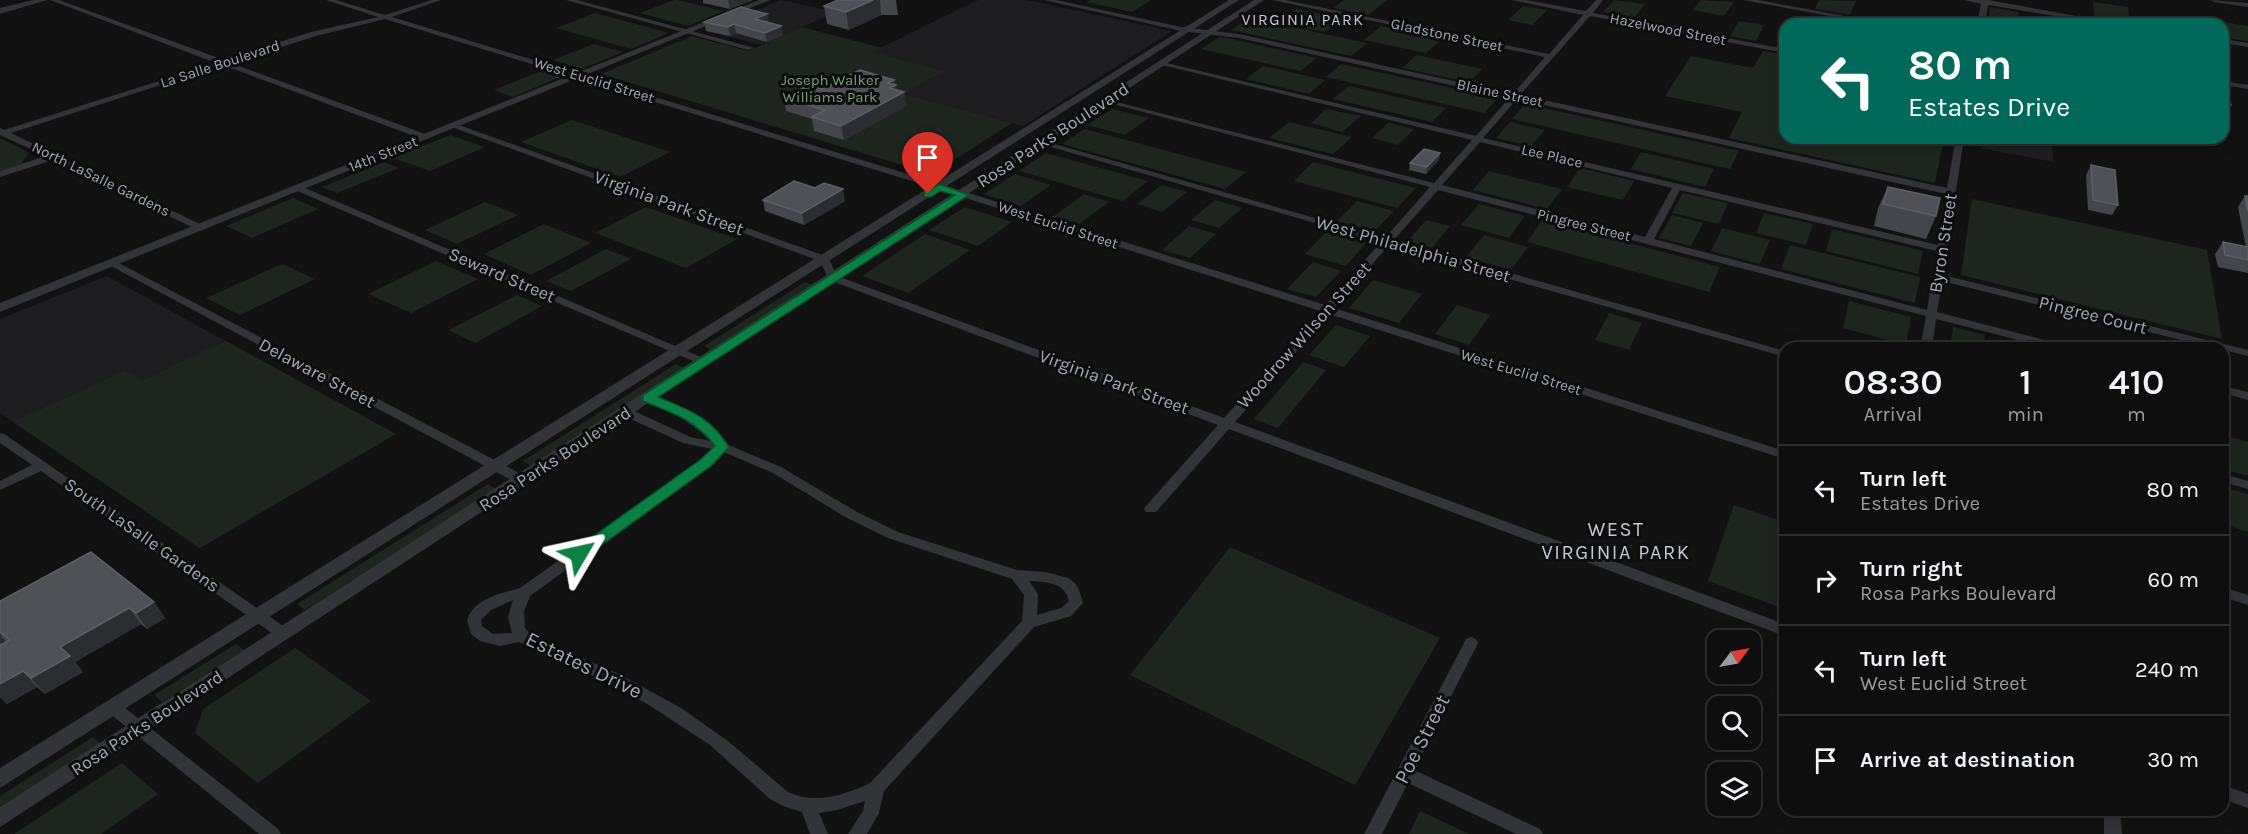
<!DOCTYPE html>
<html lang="en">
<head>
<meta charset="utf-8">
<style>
  body { margin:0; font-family:Karla,sans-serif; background:#171717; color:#f1f3f6; height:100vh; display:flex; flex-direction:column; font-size:22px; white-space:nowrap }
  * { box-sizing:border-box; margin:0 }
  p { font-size:20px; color:#9b9c9e }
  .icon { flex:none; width:33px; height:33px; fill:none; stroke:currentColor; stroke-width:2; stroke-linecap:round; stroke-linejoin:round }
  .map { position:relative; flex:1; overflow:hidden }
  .panel { position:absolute; left:1779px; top:342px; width:450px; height:474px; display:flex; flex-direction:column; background:#0e0e0e; border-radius:18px; box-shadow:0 3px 15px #0003,0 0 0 2px #2e2e2e }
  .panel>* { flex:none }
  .hud { position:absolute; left:1779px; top:18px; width:450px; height:126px; border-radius:18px; box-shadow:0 3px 15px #0003,0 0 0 2px #2e2e2e; background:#00695c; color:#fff; overflow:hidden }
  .needle { width:39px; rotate:58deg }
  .tools { position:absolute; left:1707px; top:630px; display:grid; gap:12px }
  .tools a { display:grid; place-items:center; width:54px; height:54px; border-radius:12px; background:#0e0e0e; box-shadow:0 3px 15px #0003,0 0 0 2px #2e2e2e; font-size:30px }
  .pin { position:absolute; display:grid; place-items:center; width:51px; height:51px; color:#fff; margin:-62px -26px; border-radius:50% 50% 50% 0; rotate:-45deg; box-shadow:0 0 6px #0007 }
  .pin .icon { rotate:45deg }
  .me { position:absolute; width:66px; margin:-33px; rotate:54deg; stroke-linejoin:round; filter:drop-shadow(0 0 4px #0008) }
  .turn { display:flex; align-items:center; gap:21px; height:126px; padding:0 30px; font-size:27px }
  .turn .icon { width:78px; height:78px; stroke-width:2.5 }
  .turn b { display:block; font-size:42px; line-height:51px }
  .eta { display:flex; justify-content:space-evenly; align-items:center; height:102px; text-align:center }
  .eta b { font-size:36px; font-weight:600; line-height:42px }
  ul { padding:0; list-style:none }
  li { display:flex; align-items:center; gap:18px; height:90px; padding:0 30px; border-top:2px solid #2e2e2e }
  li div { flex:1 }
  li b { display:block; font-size:22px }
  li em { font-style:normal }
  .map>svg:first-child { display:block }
</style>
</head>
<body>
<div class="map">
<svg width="2248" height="834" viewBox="0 0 2248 834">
  <rect width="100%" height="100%" fill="#121213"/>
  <!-- built -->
  <path fill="#1e1e20" d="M781,0l55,12 -75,33 -54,-14z
    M978,0h49l145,31 -149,95 -121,-32 41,-23 -71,-19z
    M1981,138h34l37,7 1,17 -72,-14z
    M107,276l144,79 -51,193 -200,-135v-94z"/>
  <!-- green -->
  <path fill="#1e261f" d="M674,0h4l46,11 -36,15 -48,-13z
    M1091,0h60l-19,12 -46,-10z
    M1344,0h43l-19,15 -35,-7z
    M1614,0l31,4 -11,14 -31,-6z
    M1701,0l33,2 -10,14 -31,-6z
    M1819,0l37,1 -6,14 -35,-6z
    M2093,2l35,5 2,16 -36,-6z
    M1523,6l24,4 -15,15 -24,-5z
    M1990,7l29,5 -1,12 -30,-3z
    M1297,9l47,10 -19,13 -47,-10z
    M595,13l74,20 -38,16 -75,-21z
    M1249,18l118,25 -16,13 -120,-26z
    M2212,20l36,6v15l-25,-3v-14h-10z
    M1739,21l25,4 -8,16 -26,-5z
    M1381,26l61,13 -16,14 -62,-13z
    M802,27l80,21 -9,4 71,19 -41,23 109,29 -80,51 -331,-100 91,-38 56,15z
    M1219,37l13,2 85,19 -17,13 -99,-22z
    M594,44l29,8 -41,17 -29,-9z
    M1763,51l22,4v83h159l-9,45 -206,-45 13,-26 -77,-16 26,-40 62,12z
    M1417,55l65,14 -13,13 -67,-14z
    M1341,64l157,34 -14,15 -158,-36z
    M1263,66l62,14 -16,14 -63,-15z
    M541,71l19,6 -47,20 -19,-7z
    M1349,86l97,22 -14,14 -99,-23z
    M1525,104l214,47 -9,18 -218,-50z
    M1112,109l37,9 -24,17 -38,-10z
    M1326,109l35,7 -19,16 -31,-9z
    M572,120l98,32 -50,25 -99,-35z
    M1289,122l63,15 -19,17 -64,-16z
    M1510,122l35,8 -14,16 -35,-8z
    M1388,123h1l25,6 -16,16 -26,-7z
    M1085,129l161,43 -21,17 -163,-45z
    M450,135l35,12 -55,24 -37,-13z
    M0,138l29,15 -8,11 -21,9z
    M1641,152l73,17 -9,18 -74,-18z
    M1046,153l102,28 -25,20 -104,-30z
    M384,162l15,6 -62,25 -15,-6z
    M1313,162l103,26 -19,20 -103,-27z
    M1580,168l54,13 -11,19 -56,-13z
    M1489,171l73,18 -15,20 -74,-19z
    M1015,174l36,11 -30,21 -37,-12z
    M1162,185l25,7 -25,20 -25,-8z
    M1683,193l45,10 -9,21 -47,-11z
    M1084,194l25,8 -30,22 -25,-8z
    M293,198l25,11 -66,29 -26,-12z
    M1972,199l235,51 15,89 -261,-64z
    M1215,200l27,8 -23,20 -28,-8z
    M1357,201l37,10 -19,20 -38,-10z
    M485,202l33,13 -61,29 -32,-14z
    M1479,204l46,12 -16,22 -48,-13z
    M646,207l91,32 -51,29 -91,-35z
    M965,207l47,15 -34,24 -49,-16z
    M1764,213l49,11 -7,21 -50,-12z
    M1672,215l31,8 -12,23 -32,-8z
    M1426,220l24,6 -18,22 -24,-7z
    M1542,220l178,47 -11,25 -182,-50z
    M544,224l47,19 -60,32 -47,-21z
    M1189,226l27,8 -26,24 -28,-8z
    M1722,228l48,12 -10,24 -49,-13z
    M1832,229l91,22 -5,23 -92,-23z
    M1326,232h1l39,11 -20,23 -41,-12z
    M925,234l45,16 -62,43 -46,-17z
    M1484,235l44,12 -17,23 -45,-13z
    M1790,245l130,32 -5,26 -134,-34z
    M606,249l25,10 -60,32 -25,-10z
    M436,261l42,18 -67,34 -43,-19z
    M1313,262l28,9 -25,26 -29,-8z
    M282,264l33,15 -75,36 -34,-17z
    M1373,280l49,14 -23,29 -50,-15z
    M805,282l8,3 -102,65 -7,-4z
    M517,295l25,11 -67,37 -26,-13z
    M1849,301l62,16 -5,28 -63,-17z
    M1457,305l33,10 -21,30 -34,-11z
    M1609,313l33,10 -13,27 -34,-10z
    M1336,325l34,11 -26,31 -35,-12z
    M1953,327l32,8 -2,13h-33z
    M226,341l170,93 -196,114 -187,-126 112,-51 17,10z
    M1303,362l23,8 -48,58 -24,-9z
    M676,364l8,4 -153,98 -8,-5z
    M2223,435l25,7v34l-25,-7z
    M488,484l8,5 -191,121 -8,-6z
    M2223,487l25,7v38l-25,-8z
    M1734,505l51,17v87l-77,-28z
    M1230,547l210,91 -85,147 -225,-110z
    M236,644l8,6 -82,52 -8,-7z
    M295,648l76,53 -113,82 -63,-50 8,-24z
    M93,737l7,6 -100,64v-11z
    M122,763l36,31 -57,40h-87z
    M1420,811l49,23h-60z"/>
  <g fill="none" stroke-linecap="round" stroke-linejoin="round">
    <!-- minor -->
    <path fill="#333438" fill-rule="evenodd" d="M50,0h9l165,60 87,-28 67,-15 -52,-17h10l49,15 46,-15h10l-49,17 542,165 391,123 56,-63 -344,-99 7,-2 341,97 45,-51 -329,-86 4,-2 329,84 38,-43 -314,-76 4,-2 314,74 33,-38 -270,-60 -58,-7 -137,-31h12l125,27 58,7 274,60 32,-37 -273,-57h13l264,54 34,-39 -71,-15h14l60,11 10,-11h7l-10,13 192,36v4l-195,-37 -70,79 427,93 9,-50h8l-21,137 305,75v6l-25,-6v-2h-9l-272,-67 -5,31 130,34 2,2h-19l-114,-29 -4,29h-12l6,-32 -488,-126 -44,50 391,111v6l-396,-112 -55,63 451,143v8l-456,-145 -94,108 550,202v12l-556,-207 -73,83h-10l-2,-3 2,-3 72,-81 -389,-145 -9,-19 -371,-135 7,-2 372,133 9,19 387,142 96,-107 -392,-125 -543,-167 -69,17 -85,27 197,72v4h-6l-199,-74 -212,68 193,93v4h-6l-145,-70 -53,17v-6l46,-15 -46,-21v-7l4,2 212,-67zM1517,99l429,95 -8,51 -455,-107zM1480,142l192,46 -27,49 -203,-52zM1680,190l257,61 -10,59 -273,-71z
      M566,0h11l178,48 -7,2z
      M1743,0h15l131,24h-16z
      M1964,0h24l132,24h-17l-115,-19 -3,19h-8l4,-20z
      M2211,0l37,3v4l-34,-5z
      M2223,39l25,4v4l-25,-4z
      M2223,81l25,4v4l-25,-4z
      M298,185l410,175 2,2 -6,3 -4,-1 -405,-174v-4z
      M113,260l414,217 1,3 -1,3h-10l-408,-218v-4z
      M2223,386l25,6v8l-25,-7z
      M648,394l46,20 17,13 15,17 55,23 76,45 41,20 119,38 29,2 22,6 7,5 4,7 4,13 -12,13 -37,11 -150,164 -5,22 -12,21h-19l15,-23 2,-10 -28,9 -18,3 9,21h-18l-8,-22 -19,-6 -13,-7 -60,-54 -61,-40 -41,-22 -89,-41 -19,4 -20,-5 -9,-7 -4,-14c8,-22 32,-26 53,-32l181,-128 11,-11 -29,-6 -61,-28 -2,-3 2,-3h8l60,28 21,4 -26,-22 -41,-18 -2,-3zM724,452l49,21 74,45 41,20 124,41 12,16 -2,26 -152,162c-25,12 -55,22 -82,9l-60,-51 -47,-33 -62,-34 -87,-38 -7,-8 -1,-17 6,-15 179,-130zM1029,581c17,1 36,1 40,20l-8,7 -24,7 1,-21zM513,600l-5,17 4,16 -19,1 -11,-8 -1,-6 10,-10z
      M0,433l4,1 285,196 2,4 -2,4 -5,2 -5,-2 -238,-167 -41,19v-9l32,-16 -32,-22z
      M2223,474l25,7v8l-25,-7z
      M2223,587l25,8v10l-25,-8z
      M1471,637l5,2 2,4 -64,127 126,59 3,5h-27l-108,-51 -26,51h-18l100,-191 2,-4z
      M114,702l6,2 158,125 3,5h-22l-151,-122 -2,-4 2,-4z
      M2223,785l25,9v14l-25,-9z
      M2104,810h16l2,24h-18z"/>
    <!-- tertiary -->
    <path fill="#333438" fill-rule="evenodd" d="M33,0h14l-47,14v-6z
      M759,0h11l-770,312v-9z
      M1229,0h10l-1239,788v-20z
      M1254,0h10l-1264,827v-20z"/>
  </g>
  <!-- wall -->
  <path fill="#45464b" d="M703,0h50l-23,9 -27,-6z
    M838,0h58l2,15h-17l-32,15 -22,-6 -3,-18z
    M704,22l65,1 14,12 -16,7 -31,-9 -6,3 -24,-5z
    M894,80l3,10 7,2 2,14 -62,34 -30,-9 -2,-12 -26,-8 -2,-13 38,-9z
    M2223,87l8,18 -4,6 2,14 -6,10z
    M2194,138h27l-4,7 -22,-4z
    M1440,153l-1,7 -13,14 -17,-4 1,-7z
    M2091,165l27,40 -6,10 -24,-5 -2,-35z
    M1888,187l48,29 -10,23 -52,-13 4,-18z
    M2245,196h3v77l-30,-6 -3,-13 8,-12 23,5 -8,-40z
    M763,200l82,1 -41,24 -39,-14z
    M0,601l154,1 11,16 -18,11 -6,-5 -66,38 8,10 -38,22 -8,-7 -30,17 -7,-7v-52l6,-3 -1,-1 -5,3z"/>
  <!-- shaded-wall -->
  <path fill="#2c2d30" d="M728,0h25l-23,9z
    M873,0h7l1,15 -32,15 -3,-18z
    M767,14l2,9 -14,-4z
    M734,24l2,9 -6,3 -2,-9z
    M781,26l2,9 -16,7 -2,-9z
    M894,80l1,6 1,-1 1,11 7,-4 2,14 -62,34 -3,-14 47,-43z
    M1440,153l-1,7 -13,14 1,-7z
    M843,189l2,12 -41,24 -2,-12z
    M154,602l11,16 -18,11 -11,-16z
    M129,608l12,16 -66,38 8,10 -38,22 -14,-16 29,-31z
    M0,634l5,7 -5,3z
    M23,671l14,16 -30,17 -7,-8v-12z"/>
  <!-- building -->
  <path fill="#4f5156" stroke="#5c5f65" stroke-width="1.5" d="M838,0h35l-27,12 -22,-6z
    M741,7l26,7 -12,5 26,7 -16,7 -31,-9 -6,3 -24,-5z
    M860,70l34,10 -6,3 8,2 -6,3 14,4 -63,34 -29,-9 13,-7 -41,-12 25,-13 13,4z
    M2223,87h3l5,18 -5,-1 3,21 -6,-1z
    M1424,149l16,4 -13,14 -17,-4z
    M2091,165l24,5 3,35 -25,-5z
    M794,181l21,7 9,-5 19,6 -41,24 -39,-13z
    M1888,187l52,11 -4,18 -53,-12z
    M2245,196h3v15z
    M2223,242l25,5v13l-23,-5z
    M91,552l63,50 -18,11 -7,-5 -69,39 10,9 -39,22 -8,-7 -23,13v-39l10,-5 -10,-8v-31z"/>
  <!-- route -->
  <path fill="#0b8043" stroke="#07532c" stroke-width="1.5" d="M939,184l30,11 -311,202c33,14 51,19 71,50l-18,19 -126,91h-11l-3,-3 3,-4 126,-90 15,-14c-18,-25 -44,-34 -72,-45v-6l312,-200 -15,-4 -9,6h-7v-5z"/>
  <g text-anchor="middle" stroke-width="6" stroke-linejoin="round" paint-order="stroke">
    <!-- far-street labels -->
    <g font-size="15" fill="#a3a9b4" stroke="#0d0d0e">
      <text transform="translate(1668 29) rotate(11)" y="5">Hazelwood Street</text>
      <text transform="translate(1447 35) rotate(12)" y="5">Gladstone Street</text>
      <text transform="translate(220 64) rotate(-18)" y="5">La Salle Boulevard</text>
      <text transform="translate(594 80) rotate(17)" y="5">West Euclid Street</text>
      <text transform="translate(1500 93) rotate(12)" y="5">Blaine Street</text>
      <text transform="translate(383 154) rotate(-22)" y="5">14th Street</text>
      <text transform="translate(1552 156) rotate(13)" y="5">Lee Place</text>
      <text transform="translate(101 179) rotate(26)" y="5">North LaSalle Gardens</text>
      <text transform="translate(1058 225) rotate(18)" y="5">West Euclid Street</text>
      <text transform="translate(1584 225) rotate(14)" y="5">Pingree Street</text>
      <text transform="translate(1521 372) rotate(17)" y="5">West Euclid Street</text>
    </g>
    <!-- far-park labels -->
    <g font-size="15" fill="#7a9f7b" stroke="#0d0d0e">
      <text x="830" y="85">Joseph Walker<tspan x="830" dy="17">Williams Park</tspan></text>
    </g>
    <!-- far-neighbourhood labels -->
    <g font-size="16" letter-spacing="1.5" fill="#c4c8d0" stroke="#0d0d0e">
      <text x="1303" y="25">VIRGINIA PARK</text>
    </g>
    <!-- street labels -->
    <g font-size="18" fill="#a3a9b4" stroke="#0d0d0e">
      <text transform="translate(1053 135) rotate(-33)" y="6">Rosa Parks Boulevard</text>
      <text transform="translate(669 203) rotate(20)" y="6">Virginia Park Street</text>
      <text transform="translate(1943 243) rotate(-81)" y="6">Byron Street</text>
      <text transform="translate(1413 249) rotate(16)" y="6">West Philadelphia Street</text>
      <text transform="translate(502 275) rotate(23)" y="6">Seward Street</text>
      <text transform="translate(2093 315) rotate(14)" y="6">Pingree Court</text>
      <text transform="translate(1304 335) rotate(-48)" y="6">Woodrow Wilson Street</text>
      <text transform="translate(317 373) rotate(28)" y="6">Delaware Street</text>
      <text transform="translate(1114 382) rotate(20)" y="6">Virginia Park Street</text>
      <text transform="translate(555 459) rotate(-33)" y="6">Rosa Parks Boulevard</text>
      <text transform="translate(142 535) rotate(35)" y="6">South LaSalle Gardens</text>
      <text transform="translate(147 723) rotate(-33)" y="6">Rosa Parks Boulevard</text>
    </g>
    <!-- neighbourhood labels -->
    <g font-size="20" letter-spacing="1.5" fill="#c4c8d0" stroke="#0d0d0e">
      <text x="1616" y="536">WEST<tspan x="1616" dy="23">VIRGINIA PARK</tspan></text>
    </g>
    <!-- near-street labels -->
    <g font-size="21" fill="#a3a9b4" stroke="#0d0d0e">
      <text transform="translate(584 665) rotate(26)" y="7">Estates Drive</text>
      <text transform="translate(1422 739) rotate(-63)" y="7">Poe Street</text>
    </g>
  </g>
</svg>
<div class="tools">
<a><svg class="needle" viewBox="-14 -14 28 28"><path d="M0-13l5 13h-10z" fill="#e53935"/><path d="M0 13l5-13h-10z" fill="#9b9c9e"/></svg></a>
<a><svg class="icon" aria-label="search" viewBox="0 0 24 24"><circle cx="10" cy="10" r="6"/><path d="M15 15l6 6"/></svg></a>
<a><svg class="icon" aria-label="layers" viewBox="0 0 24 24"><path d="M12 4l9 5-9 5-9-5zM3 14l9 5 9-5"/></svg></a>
</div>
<div class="pin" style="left:928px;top:194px;background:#d93025"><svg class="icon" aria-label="arrive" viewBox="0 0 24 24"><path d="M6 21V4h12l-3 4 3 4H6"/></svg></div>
<svg class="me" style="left:579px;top:554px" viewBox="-20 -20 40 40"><path d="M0-17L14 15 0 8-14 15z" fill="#0b8043" stroke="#fff" stroke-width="4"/></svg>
<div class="hud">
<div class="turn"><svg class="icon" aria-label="left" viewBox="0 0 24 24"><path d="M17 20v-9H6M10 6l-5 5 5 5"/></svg><div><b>80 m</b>Estates Drive</div></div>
</div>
<section class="panel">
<div class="eta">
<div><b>08:30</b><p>Arrival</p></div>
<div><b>1</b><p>min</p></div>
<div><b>410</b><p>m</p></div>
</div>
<ul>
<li><svg class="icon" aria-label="left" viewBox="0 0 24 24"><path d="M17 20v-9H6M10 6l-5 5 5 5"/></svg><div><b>Turn left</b><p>Estates Drive</p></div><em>80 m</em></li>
<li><svg class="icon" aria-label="right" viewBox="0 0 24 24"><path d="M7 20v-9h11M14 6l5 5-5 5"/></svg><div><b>Turn right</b><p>Rosa Parks Boulevard</p></div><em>60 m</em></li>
<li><svg class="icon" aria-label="left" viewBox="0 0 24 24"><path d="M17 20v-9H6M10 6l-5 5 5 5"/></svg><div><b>Turn left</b><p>West Euclid Street</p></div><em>240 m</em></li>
<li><svg class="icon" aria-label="arrive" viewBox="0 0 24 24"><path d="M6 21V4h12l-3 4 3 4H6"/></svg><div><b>Arrive at destination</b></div><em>30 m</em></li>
</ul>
</section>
</div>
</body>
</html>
